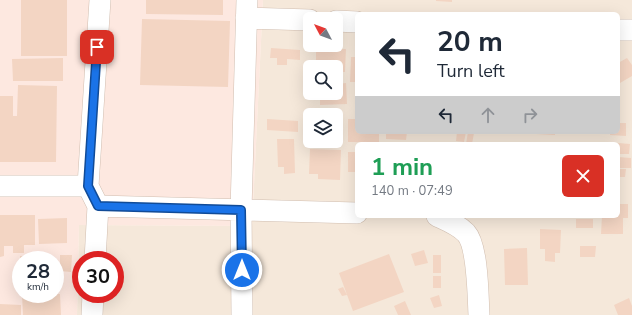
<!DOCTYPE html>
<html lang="en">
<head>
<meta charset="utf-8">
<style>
  body { margin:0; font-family:"Nunito Sans",sans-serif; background:#f6f6f7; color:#1f2937; height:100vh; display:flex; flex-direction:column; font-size:15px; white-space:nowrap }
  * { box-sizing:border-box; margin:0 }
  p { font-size:13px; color:#747a83 }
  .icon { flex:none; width:22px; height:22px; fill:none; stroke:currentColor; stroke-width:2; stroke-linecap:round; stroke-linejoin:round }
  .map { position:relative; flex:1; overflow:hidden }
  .details { position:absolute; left:355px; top:142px; width:265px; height:76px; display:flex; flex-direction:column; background:#fff; border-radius:6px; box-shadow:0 4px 16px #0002 }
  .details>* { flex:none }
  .guide { position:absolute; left:355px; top:12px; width:265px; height:122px; border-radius:6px; box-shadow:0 4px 16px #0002; background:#fff; color:#1f2937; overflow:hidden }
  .needle { width:26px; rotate:311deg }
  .fabs { position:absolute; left:303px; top:12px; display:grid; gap:8px }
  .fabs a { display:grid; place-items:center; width:40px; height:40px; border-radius:6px; background:#fff; box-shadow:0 4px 16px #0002; font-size:20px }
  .speed { position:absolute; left:12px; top:251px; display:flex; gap:8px; font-size:20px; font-weight:700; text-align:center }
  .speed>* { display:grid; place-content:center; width:52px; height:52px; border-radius:50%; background:#fff; box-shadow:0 4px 16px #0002; line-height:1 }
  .speed small { font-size:10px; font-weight:400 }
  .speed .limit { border:6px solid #d22; background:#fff; color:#111 }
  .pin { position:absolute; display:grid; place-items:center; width:34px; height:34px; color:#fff; margin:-17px; border-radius:8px; box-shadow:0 2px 6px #0006 }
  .me { position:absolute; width:44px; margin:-22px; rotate:0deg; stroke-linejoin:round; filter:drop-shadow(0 0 3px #0008) }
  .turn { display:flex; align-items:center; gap:14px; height:84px; padding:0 16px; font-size:18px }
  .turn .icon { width:52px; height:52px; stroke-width:2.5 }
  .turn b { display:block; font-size:28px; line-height:34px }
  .lanes { display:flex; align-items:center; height:38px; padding:0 16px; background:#0003; justify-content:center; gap:20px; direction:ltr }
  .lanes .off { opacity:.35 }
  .round { display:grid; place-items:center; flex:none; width:42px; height:42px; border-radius:6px; background:#f6f6f7 }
  .summary { display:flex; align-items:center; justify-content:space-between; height:68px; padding:0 16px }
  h1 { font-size:24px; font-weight:700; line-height:30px; color:#1e9e55 }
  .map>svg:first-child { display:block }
</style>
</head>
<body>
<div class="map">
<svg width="632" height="315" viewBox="0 0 632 315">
  <rect width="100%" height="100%" fill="#fdf6ec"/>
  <!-- residential -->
  <path fill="#f5e8da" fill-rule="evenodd" d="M263,0h369v315h-555l2,-90 173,1zM357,14h261v118h-261zM310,19h26v26h-26zM310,67h26v26h-26zM310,115h26v26h-26zM357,144h261v72h-261zM81,260h34v34h-34z"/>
  <!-- commercial -->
  <path fill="#fde8e0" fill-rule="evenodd" d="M0,0h263l-11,226 -173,-1 -2,90h-77zM21,260h34v34h-34z"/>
  <!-- building -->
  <path fill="#f3d5c3" d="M21,0h46v56h-46z
    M146,0h77v15l-77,-1z
    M436,0h16v2l-16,-1z
    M142,19l88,2 -2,66 -88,-2z
    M271,48l29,2v10l-13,-1v6h-10v-7h-7z
    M316,48l30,1 -1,23h-9v-5h-20z
    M351,57h6v25h-7z
    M63,58v23h-50l-1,-22z
    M627,58l5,7v11l-12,7 -2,-4v-16z
    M346,83l1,21 -27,1v-12h16v-9z
    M18,85l39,1 -1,76h-56v-66h13v20h4z
    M267,119l31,2v11l-31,-2z
    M348,119h9v13h22v10h-31z
    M336,123h2v18h-2z
    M618,123h8v13l-16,-1v-3h8z
    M386,132h21l-1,8 -20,-1z
    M457,132h9l-2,10 -8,-1z
    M468,132l6,1 -2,11h-6z
    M537,132h18v3l-19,-1z
    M277,139h17l1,34 -11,1v-7h-6z
    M618,143l12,1 -1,10h-11z
    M310,149l31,1 -1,30 -22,-1v-5h-9z
    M348,152h9v20h-9z
    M618,157l13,1v10h-13z
    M618,169h8l-1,8h-7z
    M618,204h10v14h-5v16h-22l1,-18h16z
    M0,215h35v30h-11v8h-11v-7h-9v10l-4,1z
    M67,218v25l-28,1 -1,-25z
    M576,219h17v9h-17z
    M540,229l21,1 -1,23h-5v9l-10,-1v-12h-5z
    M580,246h16l-1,11h-15z
    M527,248l1,37h-23l-1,-36z
    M424,250l4,13 -13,3 -4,-12z
    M389,254l15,38 -51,19 -14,-38z
    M60,255h12l-1,17 -11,-1z
    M433,255h8v18h-8z
    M20,256h17v4h-17z
    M433,276h8v12h-8z
    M343,287l4,8 -5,1 -4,-7z
    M60,294l1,21h-38l-1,-20z
    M439,295l3,11 -8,2 -4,-10z
    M629,298l3,8v9h-14l-4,-10z
    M405,301l6,14h-13l-4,-9z
    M0,304l21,1v10h-21z"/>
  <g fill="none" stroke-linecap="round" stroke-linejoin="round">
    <!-- street casing -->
    <g stroke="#d1beb0" stroke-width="22">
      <path id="street" d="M246,18l64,2
        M336,21l21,1
        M618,30h14
        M0,186h88
        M98,206l259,7
        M437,216c11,5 21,9 29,17 12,13 12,64 13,82
        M95,260l3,-54 -10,-20 12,-186
        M92,315l1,-21
        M242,315l-1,-105 6,-210"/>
    </g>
    <!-- street -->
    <use href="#street" stroke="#fff" stroke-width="21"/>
  </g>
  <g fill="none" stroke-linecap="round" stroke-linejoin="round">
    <!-- route casing -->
    <g stroke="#114b97" stroke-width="10">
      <path id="route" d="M97,47l-9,139 10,20 143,4 1,60"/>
    </g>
    <!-- route -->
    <use href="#route" stroke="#1a73e8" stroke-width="7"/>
  </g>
</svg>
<div class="fabs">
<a><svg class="needle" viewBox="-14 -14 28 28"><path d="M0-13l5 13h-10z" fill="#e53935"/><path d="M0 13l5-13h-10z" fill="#747a83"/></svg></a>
<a><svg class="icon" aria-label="search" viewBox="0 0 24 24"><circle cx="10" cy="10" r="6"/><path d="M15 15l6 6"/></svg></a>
<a><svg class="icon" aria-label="layers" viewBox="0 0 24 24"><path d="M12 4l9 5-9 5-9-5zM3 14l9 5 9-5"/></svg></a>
</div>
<div class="speed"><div>28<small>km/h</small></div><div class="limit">30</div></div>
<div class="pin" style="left:97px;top:47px;background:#d93025"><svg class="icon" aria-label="arrive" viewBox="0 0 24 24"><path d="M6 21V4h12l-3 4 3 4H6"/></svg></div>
<svg class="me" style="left:242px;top:270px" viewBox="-20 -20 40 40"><circle r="17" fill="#1a73e8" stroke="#fff" stroke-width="3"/><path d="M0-11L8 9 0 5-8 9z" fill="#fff"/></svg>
<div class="guide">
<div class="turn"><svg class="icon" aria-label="left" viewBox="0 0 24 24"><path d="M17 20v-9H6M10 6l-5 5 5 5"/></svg><div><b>20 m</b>Turn left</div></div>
<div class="lanes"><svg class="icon" aria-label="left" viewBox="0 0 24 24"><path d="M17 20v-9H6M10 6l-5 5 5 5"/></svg><svg class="icon off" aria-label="ahead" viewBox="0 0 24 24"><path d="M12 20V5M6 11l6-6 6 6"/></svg><svg class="icon off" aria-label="right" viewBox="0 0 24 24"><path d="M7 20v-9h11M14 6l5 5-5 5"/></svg></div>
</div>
<section class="details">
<div class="summary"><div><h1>1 min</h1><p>140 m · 07:49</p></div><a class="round" style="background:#d93025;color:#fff"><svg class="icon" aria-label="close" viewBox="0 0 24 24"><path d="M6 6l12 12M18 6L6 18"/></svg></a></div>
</section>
</div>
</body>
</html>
